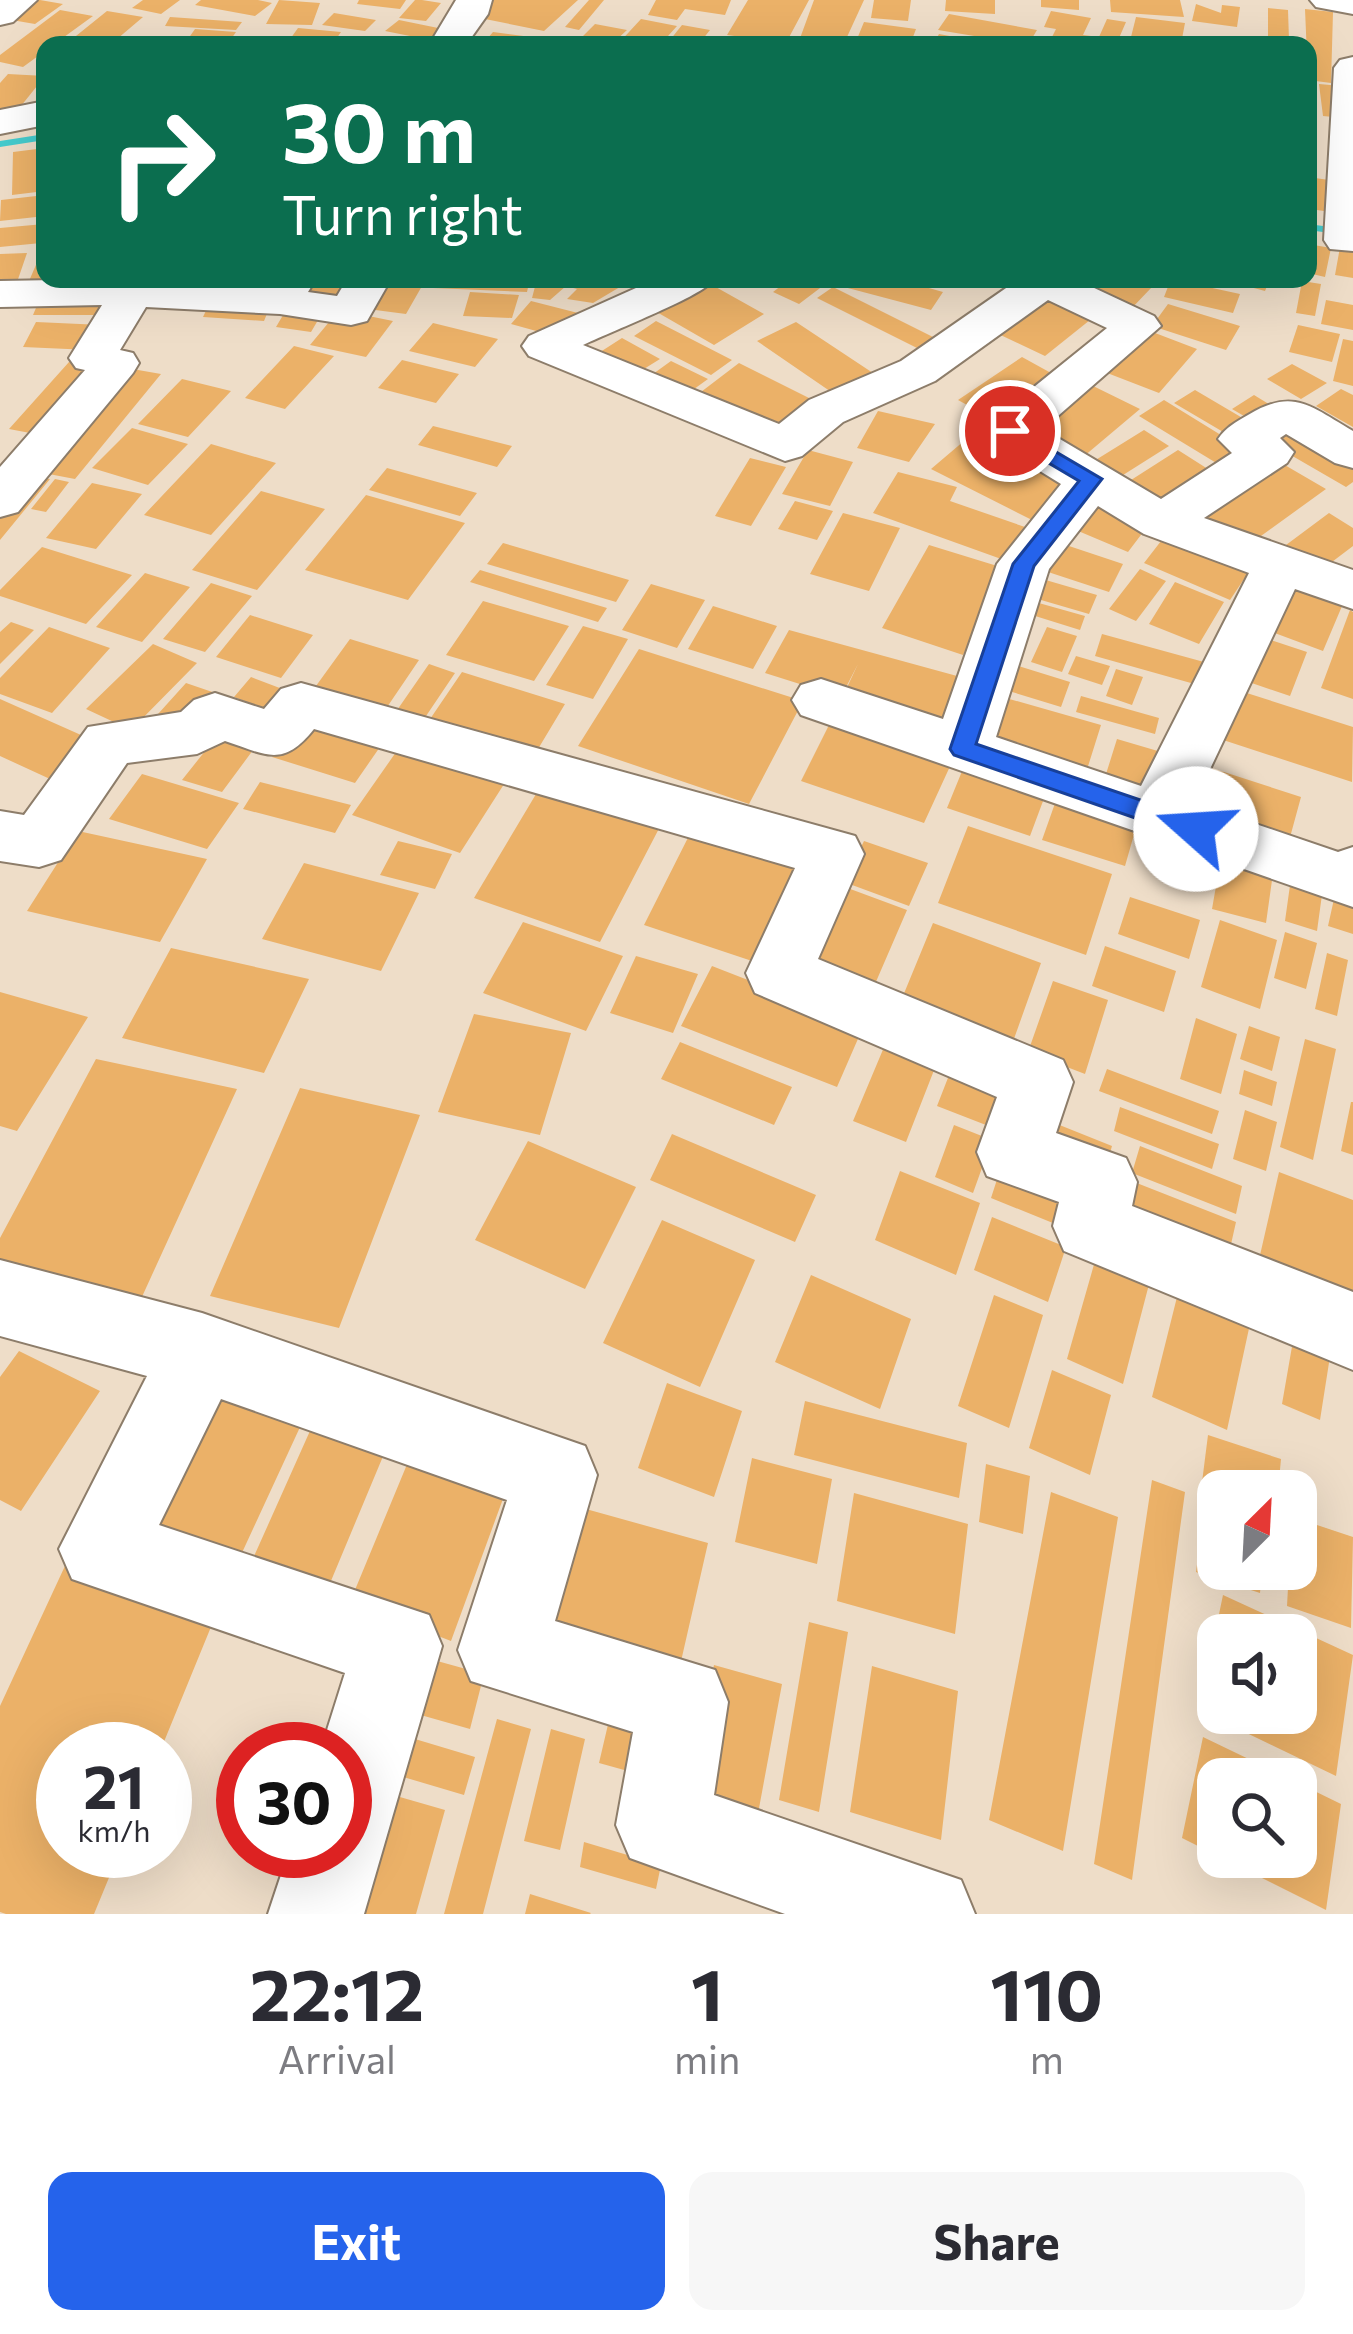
<!DOCTYPE html>
<html lang="en">
<head>
<meta charset="utf-8">
<style>
  body { margin:0; font-family:Commissioner,sans-serif; background:#f7f7f7; color:#2b2b33; height:100vh; display:flex; flex-direction:column; font-size:45px; white-space:nowrap }
  * { box-sizing:border-box; margin:0 }
  p { font-size:39px; color:#7c7c81 }
  .icon { flex:none; width:66px; height:66px; fill:none; stroke:currentColor; stroke-width:2; stroke-linecap:round; stroke-linejoin:round }
  .map { position:relative; height:1914px; overflow:hidden }
  .details { display:flex; flex-direction:column; background:#fff; flex:1 }
  .details>* { flex:none }
  .hud { position:absolute; left:36px; top:36px; width:1281px; height:252px; border-radius:24px; box-shadow:0 12px 48px #0002; background:#0b6e4f; color:#fff; overflow:hidden }
  .needle { width:78px; rotate:24deg }
  .buttons { position:absolute; left:1197px; top:1470px; display:grid; gap:24px }
  .buttons a { display:grid; place-items:center; width:120px; height:120px; border-radius:24px; background:#fff; box-shadow:0 12px 48px #0002; font-size:60px }
  .speed { position:absolute; left:36px; top:1722px; display:flex; gap:24px; font-size:60px; font-weight:700; text-align:center }
  .speed>* { display:grid; place-content:center; width:156px; height:156px; border-radius:50%; background:#fff; box-shadow:0 12px 48px #0002; line-height:1 }
  .speed small { font-size:30px; font-weight:400 }
  .speed .limit { border:18px solid #d22; background:#fff; color:#111 }
  .pin { position:absolute; display:grid; place-items:center; width:102px; height:102px; color:#fff; margin:-51px; border:6px solid #fff; border-radius:50%; box-shadow:0 3px 12px #0007 }
  .me { position:absolute; width:132px; margin:-66px; rotate:289deg; stroke-linejoin:round; filter:drop-shadow(0 0 9px #0008) }
  .turn { display:flex; align-items:center; gap:42px; height:252px; padding:0 48px; font-size:54px }
  .turn .icon { width:156px; height:156px; stroke-width:2.5 }
  .turn b { display:block; font-size:84px; line-height:102px }
  .eta { display:flex; justify-content:space-evenly; align-items:center; height:204px; text-align:center }
  .eta b { font-size:72px; font-weight:700; line-height:84px }
  .primary-button { display:flex; gap:24px; margin-top:auto; padding:24px 48px }
  .primary-button a { flex:1; height:138px; border-radius:24px; background:#2563eb; color:#fff; font-size:48px; font-weight:700; line-height:138px; text-align:center }
  .primary-button a+a { background:#f7f7f7; color:#2b2b33 }
  .map>svg:first-child { display:block }
</style>
</head>
<body>
<div class="map">
<svg width="1353" height="1914" viewBox="0 0 1353 1914">
  <rect width="100%" height="100%" fill="#eeddc8"/>
  <g fill="none" stroke-linecap="round" stroke-linejoin="round">
    <!-- stream -->
    <path fill="#45cbcd" fill-rule="evenodd" d="M45,134v6l-45,7v-6z
      M1308,224l45,6v6l-45,-6z"/>
  </g>
  <!-- building -->
  <path fill="#ebb168" fill-rule="evenodd" d="M22,0h18l23,4 -28,20 -35,-6z
    M143,0h37l-19,14 -29,-6z
    M201,0h57l14,3 -17,13 -60,-11z
    M279,0l41,3 -8,22 -46,-1z
    M359,0h47l-6,9 -43,-5z
    M415,0h7l19,3 -15,18 -27,-3z
    M493,0h85l-34,31 -69,-14z
    M589,0h15l-25,30 -14,-3z
    M656,0h75l-6,15 -40,-6 -8,11 -29,-5z
    M748,0h61l-23,43 -59,-8z
    M814,0h50l-17,37 -48,4z
    M874,0h37l-3,21 -37,-3z
    M946,0h49v14l-50,-3z
    M1041,0h38v10l-38,-3z
    M1110,0h70l4,17 -73,-5z
    M1196,4l25,9 1,-8 18,2 -3,20 -45,-6z
    M1268,8l20,2 1,30 -21,-3z
    M1305,9l28,3 -2,71 -23,-3z
    M60,10l33,6 -40,29h-8v6l-22,16 -23,-5v-7z
    M107,11l36,6 -33,28 -39,-5z
    M1051,11l40,7 -8,17 16,2 8,-18 19,3 -10,23h-68l8,-16 -12,-2z
    M334,13l42,7 -11,11 -43,-6z
    M949,14l88,16 -9,15 -90,-15z
    M170,17l72,5 -6,8 -71,-4z
    M1136,17l49,6 -4,21 -50,-7z
    M641,19l36,7 -17,19h-43z
    M399,20l44,9 -13,11 -45,-9z
    M864,22l52,7 -6,16 -53,-6z
    M595,24l32,6 -14,13 -31,-6z
    M682,25l28,5 -12,15h-32z
    M298,28l43,4 -9,13 -44,-3z
    M195,29l41,3 -7,10 -41,-3z
    M493,32l69,9 -80,4z
    M939,34l48,9v2h-54z
    M8,74l37,2 -32,40 -13,-1v-32z
    M1319,84l34,3v32l-30,-3z
    M45,148v43l-33,4 1,-43z
    M1308,177l21,3 9,33 -28,-4z
    M45,195v21l-45,5 1,-21z
    M44,224l-3,19 -41,4v-19z
    M45,244v35h37l-3,9h-53z
    M1308,244l23,4 -6,29 -17,-4z
    M1340,247l13,3v28l-18,-3z
    M27,253l-12,35h-15v-34z
    M172,279h114l-8,17 -112,-6z
    M305,279h55l-14,25 -53,-5z
    M378,279h48l-20,35 -46,-6z
    M435,279h95l-3,13 -94,-4z
    M537,279h47l46,2 -37,22 -26,-4 10,-10 -11,-3 -16,14 -18,-2z
    M790,279h42l-33,25 -26,-12z
    M850,279h47l46,13 -12,18 -87,-23z
    M1046,279h84l22,8 -22,23z
    M1171,279l69,15 -7,19 -69,-16z
    M1220,279h50l-5,12z
    M705,281l59,33 -50,31 -59,-34z
    M1302,281l19,3 -6,32 -19,-3z
    M833,287l110,55 -16,11 -110,-55z
    M470,292l49,3 -7,23 -49,-2z
    M1041,292l54,24 -50,40 -55,-26z
    M41,296h82l-16,19h-74z
    M211,300l60,4 -7,17 -61,-4z
    M1326,300l27,5v25l-32,-6z
    M531,301l47,12 -20,24 -47,-13z
    M1168,304l72,22 -14,24 -74,-24z
    M289,305l35,5 -13,22 -35,-5z
    M339,310l54,11 -27,36 -56,-12z
    M656,321l76,39 -21,15 -77,-39z
    M36,322l66,3 -12,25 -67,-3z
    M796,322l83,55 -39,21 -83,-57z
    M433,323l65,16 -23,28 -66,-16z
    M1298,325l42,9 -8,28 -43,-10z
    M1142,328l55,21 -38,44 -57,-22z
    M622,338l38,21 -29,18 -37,-21z
    M1343,339l10,2v45l-20,-5z
    M294,346l40,10 -49,53 -40,-11z
    M1022,357l29,16 -64,43 -29,-16z
    M402,360l57,14 -23,29 -58,-15z
    M671,361l37,18 -25,18 -37,-18z
    M69,362l35,6 -58,68 -37,-7z
    M739,363l80,40 -42,32 -80,-40z
    M1292,364l35,19 -26,16 -34,-20z
    M121,367l40,7 -86,105 -42,-8z
    M182,379l49,12 -43,46 -50,-13z
    M1087,383l53,26 -57,48 -54,-27z
    M1341,389l12,6v32l-37,-21z
    M1195,390l56,33 -21,13 -56,-33z
    M1254,395l23,14 -21,14 -24,-14z
    M1164,400l78,48 -24,16 -79,-48z
    M878,411l57,13 -26,38 -52,-14z
    M1288,422l65,37v23l-7,5 -83,-48z
    M433,426l79,20 -15,21 -79,-22z
    M132,428l56,16 -40,41 -56,-17z
    M1144,430l25,16 -57,36 -26,-16z
    M971,435l101,49 -38,37 -103,-52z
    M211,444l65,19 -65,72 -67,-20z
    M808,450l45,12 -23,44 -48,-12z
    M1178,450l33,21 -61,39 -33,-21z
    M750,458l36,9 -35,59 -36,-10z
    M1283,464l43,25 -83,60 -43,-27z
    M387,468l90,25 -17,23 -91,-26z
    M898,472l59,15 -7,14 75,26 -21,33 -131,-47z
    M29,475l21,4 -50,61v-30z
    M55,479l14,3 -23,30 -15,-3z
    M92,483l50,11 -46,55 -50,-11z
    M261,491l64,18 -68,81 -65,-20z
    M366,495l99,28 -57,77 -103,-30z
    M1087,497l63,26 -22,29 -64,-27z
    M795,501l38,10 -16,29 -39,-11z
    M843,513l57,15 -31,63 -59,-17z
    M1329,513l24,15v18l-33,25 -38,-23z
    M1168,532l84,35 -22,33 -86,-37z
    M1057,542l66,22 -14,28 -67,-22z
    M503,543l126,37 -13,22 -129,-38z
    M929,545l78,24 -44,86 -81,-27z
    M42,547l90,28 -46,49 -86,-28v-6z
    M1140,569l26,12 -30,40 -27,-12z
    M480,570l127,38 -9,14 -128,-40z
    M145,573l45,14 -48,55 -46,-15z
    M1032,576l65,19 -8,19 -65,-19z
    M1281,576l64,23 -22,52 -67,-25z
    M1175,582l49,20 -25,42 -50,-20z
    M211,583l41,13 -47,56 -42,-13z
    M651,584l54,16 -28,48 -55,-18z
    M1021,598l64,18 -5,14 -64,-20z
    M483,601l86,25 -35,55 -88,-26z
    M713,606l64,20 -24,43 -65,-20z
    M1350,610l3,2v87l-32,-11z
    M250,615l63,20 -32,43 -65,-21z
    M11,622l23,8 -34,34v-32z
    M583,626l45,13 -35,60 -47,-14z
    M49,627l61,21 -58,65 -52,-19v-16z
    M1047,627l30,9 -15,36 -31,-10z
    M789,630l179,49 -22,54 -105,-33 17,-36 -17,33 -76,-24z
    M1102,634l102,28 -6,23 -103,-29z
    M1259,636l48,16 -17,44 -50,-17z
    M350,639l69,21 -40,59 -71,-22z
    M153,644l44,19 -66,67 -45,-21z
    M639,649l164,52 -54,103 -171,-58z
    M1076,656l34,10 -8,19 -34,-11z
    M999,660l71,22 -9,25 -72,-22z
    M429,664l26,9 -35,52 -27,-9z
    M1116,669l27,8 -11,28 -26,-9z
    M462,672l103,32 -33,55 -106,-34z
    M251,677l34,13 -16,20 -35,-13z
    M186,683l38,13 -27,32 -39,-14z
    M1231,688l122,39 -1,55 -138,-45z
    M992,694l109,31 -17,54 -113,-34z
    M1081,696l78,22 -4,16 -79,-22z
    M0,699l90,40 -40,40 -50,-23z
    M300,719l82,25 -27,39 -83,-26z
    M831,721l121,41 -28,61 -123,-42z
    M225,726l37,12 -40,54 -40,-12z
    M408,735l105,35 -53,83 -108,-38z
    M1117,739l51,15 -15,52 -52,-16z
    M967,759l82,26 -19,51 -83,-28z
    M1190,761l111,36 -15,55 -113,-37z
    M142,774l97,29 -32,46 -98,-30z
    M545,779l120,38 -65,125 -126,-44z
    M260,782l91,23 -16,28 -92,-24z
    M1059,792l80,25 -14,49 -83,-26z
    M706,802l125,40 -55,127 -132,-44z
    M968,826l144,48 -26,81 -148,-52z
    M78,831l129,28 -47,83 -133,-31z
    M398,841l54,13 -17,35 -55,-14z
    M864,841l64,22 -19,43 -65,-24z
    M1222,852l52,14 -8,57 -54,-14z
    M304,863l115,30 -38,78 -119,-32z
    M1292,871l32,9 -7,51 -32,-10z
    M826,880l81,30 -32,74 -84,-32z
    M1130,897l70,23 -11,39 -71,-25z
    M1334,899l19,6v29l-25,-8z
    M1220,920l57,20 -17,69 -59,-22z
    M523,922l100,34 -37,75 -103,-38z
    M933,923l108,40 -31,87 -112,-42z
    M1285,932l32,11 -11,46 -32,-11z
    M1105,946l71,25 -12,41 -72,-26z
    M171,948l138,31 -45,94 -142,-35z
    M1327,953l21,7 -11,56 -22,-7z
    M636,956l62,18 -25,59 -63,-20z
    M712,966l152,59 -27,62 -156,-61z
    M1053,981l55,19 -23,74 -57,-22z
    M0,992l88,25 -71,114 -17,-5z
    M474,1014l97,19 -31,102 -102,-23z
    M1196,1018l41,16 -16,60 -41,-15z
    M1249,1026l31,11 -8,34 -32,-12z
    M1305,1039l31,10 -23,111 -33,-13z
    M887,1040l51,20 -32,82 -53,-21z
    M680,1042l112,45 -18,38 -113,-46z
    M96,1059l141,30 -107,234 -130,-32v-53z
    M953,1065l65,25 -14,42 -67,-26z
    M1107,1069l112,42 -7,23 -113,-43z
    M1244,1070l33,12 -5,24 -33,-12z
    M300,1088l120,27 -81,213 -129,-32z
    M1351,1102h2v53l-12,-4z
    M1120,1107l99,37 -7,25 -98,-38z
    M1245,1110l32,12 -11,49 -33,-12z
    M1037,1116l75,30 -9,30z
    M954,1125l38,15 -19,53 -38,-16z
    M672,1134l144,61 -21,47 -145,-62z
    M528,1141l108,46 -51,102 -110,-49z
    M1140,1146l102,40 -6,28 -104,-41z
    M1004,1158l83,34 -12,40 -84,-34z
    M900,1171l80,32 -24,72 -81,-35z
    M1279,1172l74,28v117l-98,-40z
    M1124,1178l112,44 -9,40 -114,-46z
    M992,1217l74,30 -18,55 -74,-32z
    M662,1220l93,40 -55,127 -97,-44z
    M1099,1247l54,22 -30,115 -56,-25z
    M811,1275l100,44 -31,90 -105,-47z
    M1181,1281l72,29 -26,120 -75,-33z
    M994,1295l49,20 -34,113 -51,-22z
    M1294,1335l37,15 -11,70 -38,-16z
    M19,1351l81,40 -79,120 -21,-11v-123z
    M1052,1370l59,25 -21,80 -61,-27z
    M218,1380l89,32 -73,158 -93,-36z
    M667,1383l75,28 -28,86 -76,-29z
    M805,1401l162,42 -8,55 -165,-43z
    M322,1404l72,26 -71,170 -76,-28z
    M420,1433l95,33 -64,175 -101,-39z
    M1208,1435l73,24 -3,32h-60v5l-17,-6z
    M752,1458l80,21 -15,85 -82,-22z
    M986,1464l44,12 -7,58 -44,-12z
    M1152,1480l33,12 -53,388 -38,-16z
    M1051,1492l67,25 -55,334 -74,-31z
    M854,1493l114,31 -13,110 -118,-33z
    M568,1504l140,39 -34,149 -146,-43z
    M1203,1518l15,5v46h44l-2,24 -64,-21z
    M1296,1518l57,19 -2,91 -64,-22 2,-37h7z
    M71,1553l151,47 -61,149h-98v102h57l-26,63h-88l-6,-2v-206z
    M1223,1595l130,60 -17,121 -137,-66zM1218,1635h78v78h-78z
    M809,1622l39,10 -29,180 -40,-12z
    M412,1654l72,20 -14,55 -74,-21z
    M714,1665l68,19 -25,135 -71,-23z
    M872,1666l86,25 -17,149 -91,-28z
    M610,1716l53,16 -10,46 -54,-15z
    M497,1719l34,10 -48,185h-39z
    M551,1729l34,10 -25,111 -36,-9z
    M385,1730l90,27 -11,38 -91,-27z
    M1203,1737l87,42h-72v77l-36,-18z
    M1296,1782l45,22 -15,106 -106,-53h76z
    M386,1793l59,17 -29,104h-67z
    M584,1842l77,23 -5,24 -76,-22z
    M530,1894l61,19 -1,1h-65z"/>
  <g fill="none" stroke-linecap="round" stroke-linejoin="round">
    <!-- minor casing -->
    <g stroke="#8d7d6a" stroke-width="4">
      <path id="minor" d="M0,0h37l-24,22 -13,3z
        M456,0h36l-4,14 -22,31h-37z
        M1310,0h43v14l-37,-7z
        M1353,57v194l-23,-2 -6,-9 10,-172 6,-8z
        M45,101v24l-45,9v-24z
        M112,279l155,8 5,-8h44l-8,13 29,4 10,-17h44l-24,42 -16,4 -71,-11 -134,-7 -26,43 13,3 6,10 -6,10 -115,139 -18,5v-50l85,-97 -9,-2 -7,-10 33,-53 -102,2v-26z
        M656,279h51l3,4c-9,13 -104,51 -127,62l196,79 30,-24 92,-39 118,-82h56l79,37 7,10 -118,103 118,70 71,-46 -14,-14c8,-12 18,-17 30,-24 46,-28 63,-8 105,16v37l-18,-5 -49,-29 -6,4 14,14 -7,11 -83,55 149,52v39l-58,-20 -101,214 144,49 15,-5v60l-552,-192 -9,-15 9,-15 20,-6 122,40 54,-155 64,-80 -68,-42 -7,-11 7,-11 114,-92 -59,-28 -113,81 -92,41 -41,34 -17,5 -256,-105 -7,-10 7,-10zM1098,506l46,28 105,39 -108,213 -145,-49 53,-168z
        M301,683l554,153 9,18 -46,105 245,101 10,22 -17,51 70,25 11,24 -5,24 221,86v78l-289,-119 -11,-25 6,-24 -72,-26 -10,-24 20,-55 -242,-104 -9,-20 49,-105 -481,-139c-31,39 -47,26 -89,12l-28,13 -70,9 -66,97 -22,7 -39,-6v-50l24,4 64,-88 93,-15 13,-12 21,-7 49,16 17,-20z
        M0,1260l202,53 383,133 12,29 -42,146 160,49 13,32 -14,93 247,85 14,34h-190l-155,-56 -14,-33 17,-93 -162,-51 -13,-31 49,-150 -286,-101 -62,126 270,90 13,31 -78,268h-96l21,-63h56v-102h-24l24,-76 -273,-94 -13,-30 88,-173 -147,-40z"/>
    </g>
    <!-- minor -->
    <use href="#minor" fill="#fff" fill-rule="evenodd"/>
  </g>
  <!-- route -->
  <path fill="#2563eb" stroke="#184099" stroke-width="3" d="M1010,425l92,54 -68,87 -58,178 229,78 4,7 -4,7h-18l-233,-81 -4,-6 63,-185 66,-83 -76,-45v-9z"/>
</svg>
<div class="buttons">
<a><svg class="needle" viewBox="-14 -14 28 28"><path d="M0-13l5 13h-10z" fill="#e53935"/><path d="M0 13l5-13h-10z" fill="#7c7c81"/></svg></a>
<a><svg class="icon" aria-label="sound" viewBox="0 0 24 24"><path d="M4 9h4l5-4v14l-5-4H4zM17 9q2 3 0 6"/></svg></a>
<a><svg class="icon" aria-label="search" viewBox="0 0 24 24"><circle cx="10" cy="10" r="6"/><path d="M15 15l6 6"/></svg></a>
</div>
<div class="speed"><div>21<small>km/h</small></div><div class="limit">30</div></div>
<div class="pin" style="left:1010px;top:431px;background:#d93025"><svg class="icon" aria-label="arrive" viewBox="0 0 24 24"><path d="M6 21V4h12l-3 4 3 4H6"/></svg></div>
<svg class="me" style="left:1196px;top:829px" viewBox="-20 -20 40 40"><circle r="19" fill="#fff"/><path d="M0-13L10 11 0 6-10 11z" fill="#2563eb"/></svg>
<div class="hud">
<div class="turn"><svg class="icon" aria-label="right" viewBox="0 0 24 24"><path d="M7 20v-9h11M14 6l5 5-5 5"/></svg><div><b>30 m</b>Turn right</div></div>
</div>
</div>
<section class="details">
<div class="eta">
<div><b>22:12</b><p>Arrival</p></div>
<div><b>1</b><p>min</p></div>
<div><b>110</b><p>m</p></div>
</div>
<div class="primary-button"><a>Exit</a><a>Share</a></div>
</section>
</body>
</html>
